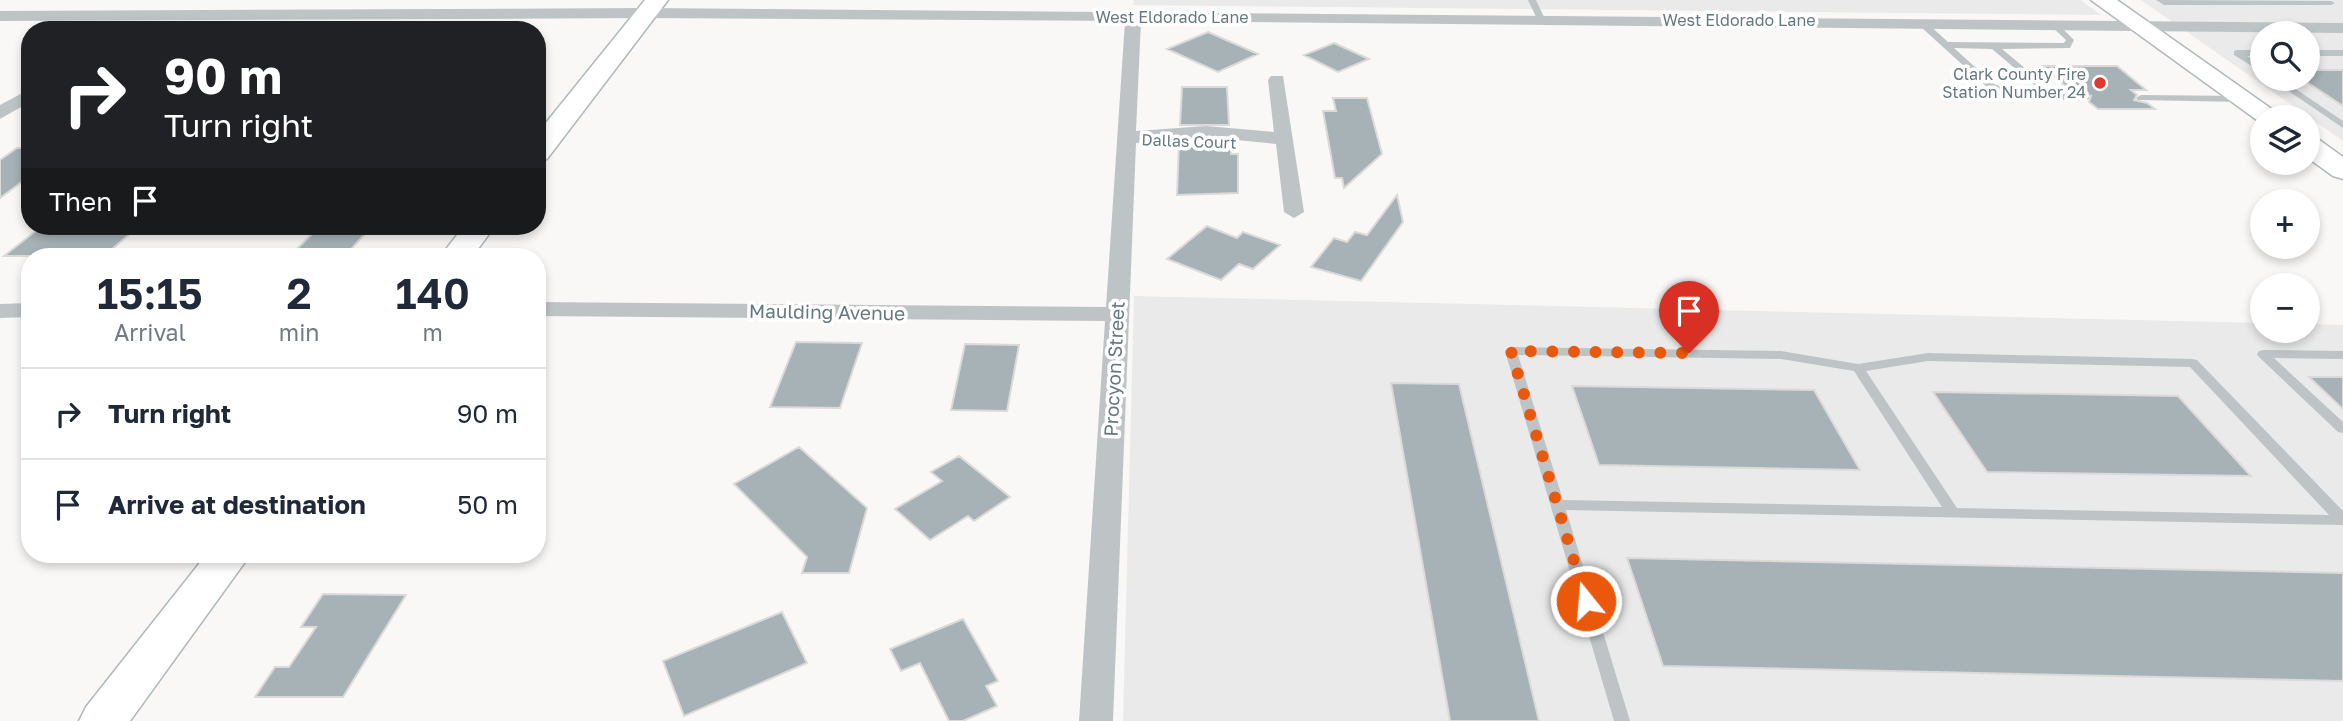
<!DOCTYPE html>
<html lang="en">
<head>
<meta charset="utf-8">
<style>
  body { margin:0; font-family:"Golos Text",sans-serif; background:#f6f6f7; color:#1f2937; height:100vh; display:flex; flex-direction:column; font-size:26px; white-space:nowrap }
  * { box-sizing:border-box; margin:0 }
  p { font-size:23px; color:#747a83 }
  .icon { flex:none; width:38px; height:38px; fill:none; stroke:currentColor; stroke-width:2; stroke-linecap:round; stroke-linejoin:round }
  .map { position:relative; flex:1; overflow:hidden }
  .panel { position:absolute; left:21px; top:248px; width:525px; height:315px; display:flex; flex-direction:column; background:#fff; border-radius:28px; box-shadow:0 4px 10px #0003 }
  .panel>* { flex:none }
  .hud { position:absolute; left:21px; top:21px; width:525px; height:214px; border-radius:28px; box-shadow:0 4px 10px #0003; background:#202124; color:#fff; overflow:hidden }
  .fabs { position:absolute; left:2250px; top:21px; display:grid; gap:14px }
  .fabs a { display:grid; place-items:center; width:70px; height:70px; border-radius:50%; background:#fff; box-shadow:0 4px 10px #0003; font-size:35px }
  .pin { position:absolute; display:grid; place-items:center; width:60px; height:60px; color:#fff; margin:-72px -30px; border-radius:50% 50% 50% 0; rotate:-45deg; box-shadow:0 0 7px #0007 }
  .pin .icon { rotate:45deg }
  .me { position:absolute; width:77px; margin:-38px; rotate:343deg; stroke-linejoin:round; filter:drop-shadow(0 0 5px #0008) }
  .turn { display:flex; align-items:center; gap:24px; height:147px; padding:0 28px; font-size:32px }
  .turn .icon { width:91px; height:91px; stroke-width:2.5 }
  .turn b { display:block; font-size:49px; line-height:60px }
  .then { display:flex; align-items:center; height:66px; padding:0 28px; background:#0003; gap:14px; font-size:26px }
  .eta { display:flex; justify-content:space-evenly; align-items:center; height:119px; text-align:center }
  .eta b { font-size:42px; font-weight:600; line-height:49px }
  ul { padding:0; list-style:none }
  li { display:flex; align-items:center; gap:21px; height:91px; padding:0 28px; border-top:2px solid #e0e1e3 }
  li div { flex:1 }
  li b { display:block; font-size:26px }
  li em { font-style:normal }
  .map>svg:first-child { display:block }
</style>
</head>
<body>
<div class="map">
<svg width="2343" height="721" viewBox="0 0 2343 721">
  <rect width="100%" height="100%" fill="#f9f8f6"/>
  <!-- built -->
  <path fill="#eaeaea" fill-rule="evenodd" d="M1134,0h947l20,15 -968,-10z
    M2141,0h202v141zM2263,33h45v46h-45z
    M1134,296l1129,27v8h45v-7l35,1v396h-1220z"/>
  <!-- building -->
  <path fill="#a7b2b6" stroke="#dbdad9" stroke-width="2" d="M1208,32l50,22 -40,18 -51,-23z
    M1334,43l35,16 -31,13 -34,-17z
    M2042,66h75l29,24h-15l6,5 -3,5 13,3 8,6h-57l-9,-7 2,-6 -21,-6z
    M2308,70h35v36l-41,-27h6z
    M1182,87h45l2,38h-49z
    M1333,98h34l15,56 -38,34 -2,-10h-7l-12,-67h13z
    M1206,140l25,2v12h7v39l-61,2 2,-53z
    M17,148h13v28l-30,22v-38z
    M1397,195l6,27 -42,59 -50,-14 23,-29 13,4 8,-10 12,3z
    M42,226h97l-35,30h-100z
    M327,226h45l-28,31h-55l26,-26h8z
    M1207,226l30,12 6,-6 37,13 -27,24 -14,-5 -18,16 -54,-21z
    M796,342l66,1 -22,65 -70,-1z
    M965,344l54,1 -12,66 -56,-1z
    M2309,377h34v32z
    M1391,383l68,1 80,337h-89z
    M1572,386l242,4 46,80 -261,-5z
    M1933,392l245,4 73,80 -264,-4z
    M799,447l68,61 -18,65h-47l5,-16 -73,-73z
    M959,456l51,41 -36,24 -6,-5 -38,24 -35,-31 47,-28 -11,-9z
    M1627,558l716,15v108l-680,-15z
    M323,594l83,1 -63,102h-88l20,-30h14l27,-40h-15z
    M782,612l25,51 -123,53 -21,-55z
    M963,619l35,62 -12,5 11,20 -34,15h-14l-29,-58 -19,8 -11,-22z"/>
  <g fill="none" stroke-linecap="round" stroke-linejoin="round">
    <!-- secondary casing -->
    <g stroke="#b0b9bb" stroke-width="3">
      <path id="secondary" d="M645,0h23l-121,159 -10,2v-27z
        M2091,0h26l166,117h-20l-2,6z
        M2308,137l10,2 25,18v22l-10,-3 -25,-18z
        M464,226h31l-23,31h-32z
        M206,555h44l-120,166h-51l7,-14z"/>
    </g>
    <!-- service -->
    <path fill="#bec4c6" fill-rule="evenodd" d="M1528,0h8l9,19 -1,2h-6z
      M2156,0l175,1 4,2 -4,2h-167z
      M1921,23h6l21,19 116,1 2,-3 -15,-14 7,-2 16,16 -4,8 -68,1 53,44 30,2 5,3 -5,3 -75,-5 -22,-8 -67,-61zM1954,48l38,1 51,43 -32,-2 -17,-6z
      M2237,50h26v6h-16l16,10v7l-29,-18v-4z
      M2308,50h35v6h-35z
      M2271,79h10l62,42v7z
      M2141,95l101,1 5,3 -5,3 -104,-2 -2,-2z
      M1511,347l270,4 77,13 70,-11 265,6 4,1 146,151v14l-777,-15 64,211h-16l-109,-370zM1518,355l263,4 73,12 88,136 -379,-7zM1928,361l262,6 139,148 -372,-7 -91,-137z
      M2263,350l80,1v8l-69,-1 69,64v11l-5,-1 -79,-75 -2,-3 2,-3z"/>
    <!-- minor -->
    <path fill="#bec4c6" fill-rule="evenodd" d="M646,8l1697,15v10l-1202,-12 -5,110 70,-5 68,6 -6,-52 3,-4h12l21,136 -10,6 -10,-6 -8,-68 -70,-7 -70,6 -23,578h-34l26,-400 -568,-5v-14l569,5 19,-286 -479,-3 -646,3v-10z
      M30,89v13l-30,17v-14z
      M30,303v14l-30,1v-14z"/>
    <!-- secondary -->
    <use href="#secondary" fill="#fff" fill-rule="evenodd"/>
  </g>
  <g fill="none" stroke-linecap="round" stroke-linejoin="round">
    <!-- route -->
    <path stroke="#ea580c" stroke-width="12" stroke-dasharray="0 21.6" d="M1586,601l-75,-250 178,2"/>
  </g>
  <!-- markers -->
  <circle fill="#de3a32" stroke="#fff" stroke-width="2.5" cx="2100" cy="83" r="7"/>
  <g text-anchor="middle" stroke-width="7" stroke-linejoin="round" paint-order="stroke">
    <!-- far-street labels -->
    <g font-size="16" fill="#657a80" stroke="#fff">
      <text x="1172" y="23">West Eldorado Lane</text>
      <text x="1739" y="26">West Eldorado Lane</text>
      <text transform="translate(1189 141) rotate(2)" y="6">Dallas Court</text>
    </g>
    <!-- far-poi labels -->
    <g font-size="16" fill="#657a80" stroke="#fff" text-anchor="end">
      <text x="2086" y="80">Clark County Fire<tspan x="2086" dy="18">Station Number 24</tspan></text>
    </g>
    <!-- street labels -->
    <g font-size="19" fill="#657a80" stroke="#fff">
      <text transform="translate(827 312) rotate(1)" y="7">Maulding Avenue</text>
      <text transform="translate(1114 369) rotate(-87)" y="7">Procyon Street</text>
    </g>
  </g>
</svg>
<div class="fabs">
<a><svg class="icon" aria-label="search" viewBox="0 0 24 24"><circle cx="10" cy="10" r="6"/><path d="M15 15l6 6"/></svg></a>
<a><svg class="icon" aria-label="layers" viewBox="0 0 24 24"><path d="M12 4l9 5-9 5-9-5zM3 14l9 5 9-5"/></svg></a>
<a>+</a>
<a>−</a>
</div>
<div class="pin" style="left:1689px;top:353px;background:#d93025"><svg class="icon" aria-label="arrive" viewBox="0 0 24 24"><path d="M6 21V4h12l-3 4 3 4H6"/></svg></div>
<svg class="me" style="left:1586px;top:601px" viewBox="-20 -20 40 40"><circle r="17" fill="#ea580c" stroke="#fff" stroke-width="3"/><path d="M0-11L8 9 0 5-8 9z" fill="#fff"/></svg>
<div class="hud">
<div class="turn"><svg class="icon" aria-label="right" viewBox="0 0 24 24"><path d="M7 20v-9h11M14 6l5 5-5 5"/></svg><div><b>90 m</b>Turn right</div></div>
<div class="then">Then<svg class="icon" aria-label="arrive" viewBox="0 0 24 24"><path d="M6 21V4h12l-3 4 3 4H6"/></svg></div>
</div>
<section class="panel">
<div class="eta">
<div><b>15:15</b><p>Arrival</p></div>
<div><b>2</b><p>min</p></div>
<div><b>140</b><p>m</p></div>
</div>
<ul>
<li><svg class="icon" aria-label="right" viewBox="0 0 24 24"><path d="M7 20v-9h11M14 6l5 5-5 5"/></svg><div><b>Turn right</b></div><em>90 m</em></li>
<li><svg class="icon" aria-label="arrive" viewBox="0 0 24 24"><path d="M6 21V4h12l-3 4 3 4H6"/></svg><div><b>Arrive at destination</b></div><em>50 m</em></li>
</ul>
</section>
</div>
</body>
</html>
